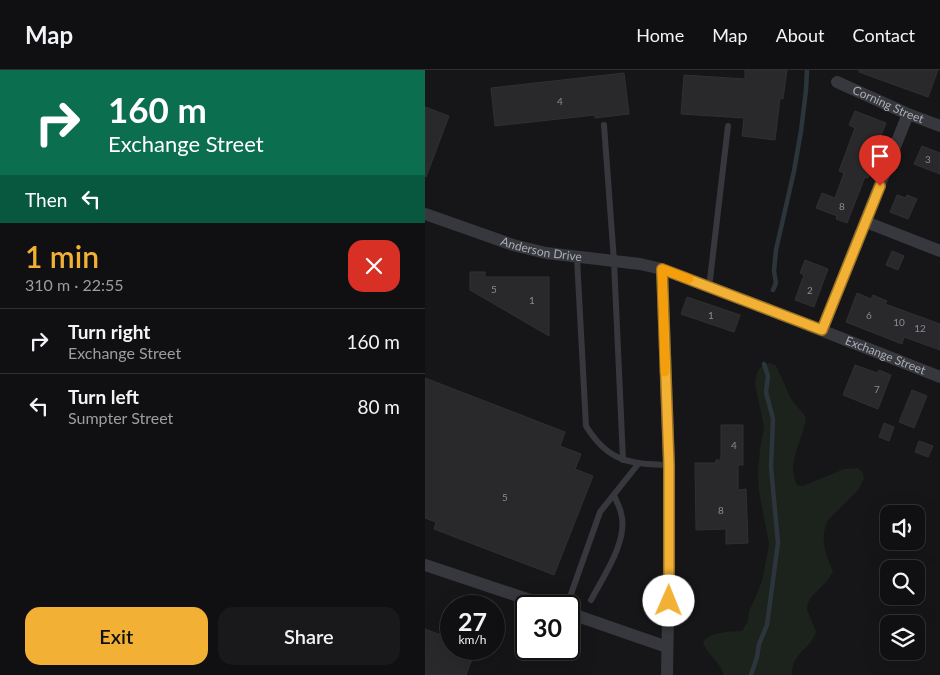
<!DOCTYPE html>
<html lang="en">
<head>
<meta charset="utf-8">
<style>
  body { margin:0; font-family:Lato,sans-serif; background:#19191b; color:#f1f3f6; height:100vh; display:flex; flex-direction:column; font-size:19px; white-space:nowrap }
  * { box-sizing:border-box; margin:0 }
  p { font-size:16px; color:#9c9d9f }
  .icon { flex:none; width:28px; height:28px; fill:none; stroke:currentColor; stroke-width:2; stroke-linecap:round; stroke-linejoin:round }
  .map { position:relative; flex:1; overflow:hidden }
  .panel { display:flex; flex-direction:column; background:#101012; width:425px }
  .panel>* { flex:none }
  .banner { background:#0b6e4f; color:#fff; overflow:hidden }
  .tools { position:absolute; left:455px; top:435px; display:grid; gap:10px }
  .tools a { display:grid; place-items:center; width:45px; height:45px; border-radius:10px; background:#101012; box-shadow:0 5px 20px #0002,0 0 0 1px #303032; font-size:25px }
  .speed { position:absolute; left:15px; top:525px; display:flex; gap:10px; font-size:25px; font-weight:700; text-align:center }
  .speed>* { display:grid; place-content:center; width:65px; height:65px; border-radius:50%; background:#101012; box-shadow:0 5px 20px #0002,0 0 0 1px #303032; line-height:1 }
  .speed small { font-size:12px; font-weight:400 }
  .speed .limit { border:2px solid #111; border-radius:8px; background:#fff; color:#111 }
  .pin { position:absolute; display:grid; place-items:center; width:42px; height:42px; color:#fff; margin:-51px -21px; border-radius:50% 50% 50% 0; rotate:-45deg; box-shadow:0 0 5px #0007 }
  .pin .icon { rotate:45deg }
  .me { position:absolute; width:55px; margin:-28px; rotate:1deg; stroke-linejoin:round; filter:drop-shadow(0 0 4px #0008) }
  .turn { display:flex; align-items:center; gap:18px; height:105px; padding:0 25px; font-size:22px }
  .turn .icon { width:65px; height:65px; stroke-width:2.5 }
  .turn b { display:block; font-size:35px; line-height:42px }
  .then { display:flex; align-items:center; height:48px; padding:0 25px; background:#0003; gap:10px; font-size:19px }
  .round { display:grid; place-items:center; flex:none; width:52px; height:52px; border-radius:15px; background:#19191b }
  .headline { display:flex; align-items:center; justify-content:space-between; height:85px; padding:0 25px }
  h1 { font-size:30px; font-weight:600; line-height:38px; color:#f2b134 }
  .action { display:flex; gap:10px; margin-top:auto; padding:10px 25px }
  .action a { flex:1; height:58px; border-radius:15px; background:#f2b134; color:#111; font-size:20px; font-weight:600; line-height:58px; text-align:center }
  .action a+a { background:#19191b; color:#f1f3f6 }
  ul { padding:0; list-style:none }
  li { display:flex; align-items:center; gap:15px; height:65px; padding:0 25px; border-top:1px solid #303032 }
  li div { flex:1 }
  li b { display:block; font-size:19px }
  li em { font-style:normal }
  header { display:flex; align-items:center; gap:30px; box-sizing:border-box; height:70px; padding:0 25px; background:#101012; border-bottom:1px solid #303032 }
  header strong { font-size:24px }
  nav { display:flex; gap:28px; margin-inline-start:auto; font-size:18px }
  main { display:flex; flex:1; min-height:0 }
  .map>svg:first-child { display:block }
</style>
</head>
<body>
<header>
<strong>Map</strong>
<nav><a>Home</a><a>Map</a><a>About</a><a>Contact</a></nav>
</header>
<main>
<section class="panel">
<div class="banner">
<div class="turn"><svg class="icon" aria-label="right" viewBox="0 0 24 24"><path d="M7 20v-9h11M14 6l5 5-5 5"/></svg><div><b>160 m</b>Exchange Street</div></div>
<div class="then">Then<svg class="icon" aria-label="left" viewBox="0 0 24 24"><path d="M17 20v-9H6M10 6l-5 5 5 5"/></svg></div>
</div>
<div class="headline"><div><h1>1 min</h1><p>310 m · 22:55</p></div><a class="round" style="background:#d93025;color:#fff"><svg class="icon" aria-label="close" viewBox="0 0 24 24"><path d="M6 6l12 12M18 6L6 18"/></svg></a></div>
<ul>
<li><svg class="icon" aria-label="right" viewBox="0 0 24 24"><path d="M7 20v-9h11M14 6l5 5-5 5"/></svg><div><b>Turn right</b><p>Exchange Street</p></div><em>160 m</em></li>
<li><svg class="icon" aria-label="left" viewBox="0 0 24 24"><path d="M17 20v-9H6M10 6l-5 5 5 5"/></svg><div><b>Turn left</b><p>Sumpter Street</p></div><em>80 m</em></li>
</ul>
<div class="action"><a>Exit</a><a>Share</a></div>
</section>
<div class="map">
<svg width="515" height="605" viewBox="0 0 515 605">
  <rect width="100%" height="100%" fill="#161618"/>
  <!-- green -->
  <path fill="#1c231d" d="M345,293l6,3 15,33 15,18c-2,23 -21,45 -9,68l6,1 41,-17 14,-1 5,5 1,6 -6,11 -30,30c-9,18 -2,34 5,52l-6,9 -16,16 -3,6 -1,6 9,23c-7,20 -24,19 -24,43h-68c-3,-12 -16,-20 -21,-32 6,-12 27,-11 39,-12l6,-10 1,-10 8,-17 6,-17 6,-33 -10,-53 -1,-18 2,-24 4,-22 -9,-43 2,-11 3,-5 4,-4z"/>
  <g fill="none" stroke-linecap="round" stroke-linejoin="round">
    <!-- stream -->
    <path stroke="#2c353c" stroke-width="4.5" d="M348,220l3,-7 -2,-12 2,-21 18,-79 7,-40 5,-41 1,-20
      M326,605l6,-18 2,-13 8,-19 11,-82 -7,-76 2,-48 -7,-27 2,-16 -4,-12"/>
  </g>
  <!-- building -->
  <path fill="#29292c" stroke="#303034" d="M320,0h42l-4,29 -3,-1 -5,42 -33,-4 2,-18 -63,-4 3,-39 61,4z
    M434,0h79l-10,27 -69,-25z
    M199,3l5,41 -34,4v-3l-100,11 -4,-38z
    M0,37l24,9 -23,61 -1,-1z
    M430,41l31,12 -6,15 -2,-1 -10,27 4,1 -4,13 -3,-1 -18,46 -11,-4 1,-3 -21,-8 6,-15 13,5 9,-25 -5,-2 16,-43 -6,-3z
    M497,76l18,7v21l-26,-10z
    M472,125l9,3 1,-3 10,4 -9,20 -18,-7z
    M467,181l12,5 -6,14 -12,-5z
    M380,190l23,9 -14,38 -19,-7 9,-25 -4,-2z
    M45,202h15v5h64v59l-79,-46z
    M432,223l14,6 2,-4 14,6 -2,3 55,20v26l-36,-13 -2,7 -56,-22z
    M262,227l53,18 -6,17 -53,-18z
    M430,295l22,8 2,-3 12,5 -13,34 -35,-14z
    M0,308l140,54 -5,14 21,8 -6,15 18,7 -39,99 -120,-46 2,-7 -11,-4z
    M487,320l15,6 -13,32 -15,-6z
    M459,353l10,4 -5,14 -10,-4z
    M296,355h22v40h-5v25l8,-1 2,54 -22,1v-15l-30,1 -1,-67h21v-3h5z
    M494,371l14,5 -5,11 -13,-5z
    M0,559l26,10v10h25l-10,26h-41z"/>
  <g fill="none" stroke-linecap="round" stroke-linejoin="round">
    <!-- lane -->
    <path stroke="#37383d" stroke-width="6" d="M179,55l10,136 9,199
      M152,188l9,168c22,36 44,38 83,39
      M284,218l19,-162
      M146,524l29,-82 39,-49
      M166,530c12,-23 38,-60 30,-87 -1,-6 -5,-12 -7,-18"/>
    <!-- street -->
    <g stroke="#37383d" stroke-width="12">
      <path id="s1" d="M412,12l71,32 32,12"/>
      <path id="s2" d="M0,144l88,31 33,8 94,11 22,5 95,36 183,72"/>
      <path d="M441,152l74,29"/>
      <path d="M237,199l7,196v91l-2,119"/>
      <path d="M397,260l86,-216"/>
      <path d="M0,495l123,41"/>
      <path d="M144,543l98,34"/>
    </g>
  </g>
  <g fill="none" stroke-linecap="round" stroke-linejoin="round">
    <!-- route casing -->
    <g stroke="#9d7322" stroke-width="12">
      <path id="route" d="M244,531v-136l-7,-196 160,61 58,-144"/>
    </g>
    <!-- route -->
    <use href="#route" stroke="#f2b134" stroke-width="9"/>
    <!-- slow -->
    <path stroke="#f59e0b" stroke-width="9" d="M240,302l-3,-103 27,10"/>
  </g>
  <g text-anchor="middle" stroke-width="5" stroke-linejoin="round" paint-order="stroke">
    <!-- number labels -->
    <g font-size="10" fill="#888b94">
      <text x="135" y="35">4</text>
      <text x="503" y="93">3</text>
      <text x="417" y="140">8</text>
      <text x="69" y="223">5</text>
      <text x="385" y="224">2</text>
      <text x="107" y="234">1</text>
      <text x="286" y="249">1</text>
      <text x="444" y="249">6</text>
      <text x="474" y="256">10</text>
      <text x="495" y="262">12</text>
      <text x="452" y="323">7</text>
      <text x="309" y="379">4</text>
      <text x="80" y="431">5</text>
      <text x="296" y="444">8</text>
    </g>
    <!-- street labels -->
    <g font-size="12" fill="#a8adb8" stroke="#111113">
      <text dy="4" stroke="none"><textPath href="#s1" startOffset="56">Corning Street</textPath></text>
      <text dy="4" stroke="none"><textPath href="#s2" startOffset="122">Anderson Drive</textPath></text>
      <text dy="4" stroke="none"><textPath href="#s2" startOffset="484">Exchange Street</textPath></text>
    </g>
  </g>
</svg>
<div class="tools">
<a><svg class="icon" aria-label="sound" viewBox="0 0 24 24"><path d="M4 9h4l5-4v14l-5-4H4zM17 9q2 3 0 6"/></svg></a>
<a><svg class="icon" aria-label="search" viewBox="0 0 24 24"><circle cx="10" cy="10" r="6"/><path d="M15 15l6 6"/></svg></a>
<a><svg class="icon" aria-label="layers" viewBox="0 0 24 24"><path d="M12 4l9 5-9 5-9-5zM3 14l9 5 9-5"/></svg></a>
</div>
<div class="speed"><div>27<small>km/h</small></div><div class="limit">30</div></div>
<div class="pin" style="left:455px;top:116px;background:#d93025"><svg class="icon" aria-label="arrive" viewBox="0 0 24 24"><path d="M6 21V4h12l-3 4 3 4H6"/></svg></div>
<svg class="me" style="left:244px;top:531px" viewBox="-20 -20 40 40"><circle r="19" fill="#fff"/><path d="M0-13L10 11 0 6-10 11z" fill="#f2b134"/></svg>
</div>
</main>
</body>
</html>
